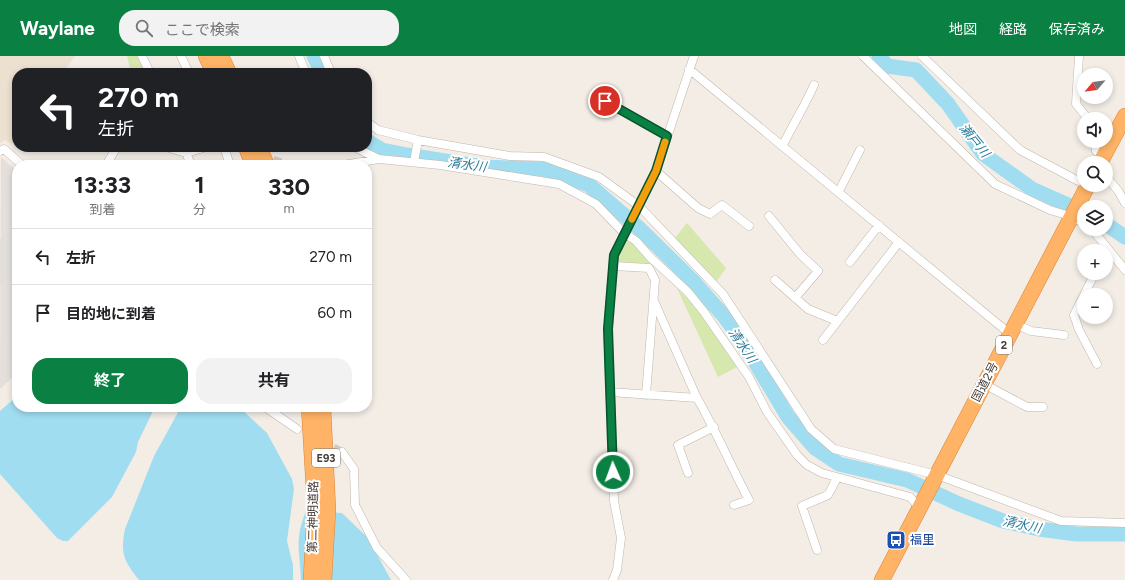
<!DOCTYPE html>
<html lang="ja">
<head>
<meta charset="utf-8">
<style>
  body { margin:0; font-family:Figtree,"Noto Sans JP",sans-serif; background:#f2f2f2; color:#202124; height:100vh; display:flex; flex-direction:column; font-size:15px; white-space:nowrap }
  * { box-sizing:border-box; margin:0 }
  p { font-size:13px; color:#757577 }
  .icon { flex:none; width:22px; height:22px; fill:none; stroke:currentColor; stroke-width:2; stroke-linecap:round; stroke-linejoin:round }
  .map { position:relative; flex:1; overflow:hidden }
  .sheet { position:absolute; left:12px; top:104px; width:360px; height:252px; display:flex; flex-direction:column; background:#fff; border-radius:16px; box-shadow:0 2px 6px #0003 }
  .sheet>* { flex:none }
  .banner { position:absolute; left:12px; top:12px; width:360px; height:84px; border-radius:16px; box-shadow:0 2px 6px #0003; background:#202124; color:#fff; overflow:hidden }
  .needle { width:26px; rotate:242deg }
  .buttons { position:absolute; left:1077px; top:12px; display:grid; gap:8px }
  .buttons a { display:grid; place-items:center; width:36px; height:36px; border-radius:50%; background:#fff; box-shadow:0 2px 6px #0003; font-size:20px }
  .pin { position:absolute; display:grid; place-items:center; width:34px; height:34px; color:#fff; margin:-17px; border:2px solid #fff; border-radius:50%; box-shadow:0 1px 4px #0007 }
  .me { position:absolute; width:44px; margin:-22px; rotate:358deg; stroke-linejoin:round; filter:drop-shadow(0 0 3px #0008) }
  .turn { display:flex; align-items:center; gap:14px; height:84px; padding:0 20px; font-size:18px }
  .turn .icon { width:52px; height:52px; stroke-width:2.5 }
  .turn b { display:block; font-size:28px; line-height:34px }
  .eta { display:flex; justify-content:space-evenly; align-items:center; height:68px; text-align:center }
  .eta b { font-size:24px; font-weight:700; line-height:28px }
  .action { display:flex; gap:8px; margin-top:auto; padding:8px 20px }
  .action a { flex:1; height:46px; border-radius:16px; background:#0b8043; color:#fff; font-size:16px; font-weight:700; line-height:46px; text-align:center }
  .action a+a { background:#f2f2f2; color:#202124 }
  ul { padding:0; list-style:none }
  li { display:flex; align-items:center; gap:12px; height:56px; padding:0 20px; border-top:1px solid #e0e0e0 }
  li div { flex:1 }
  li b { display:block; font-size:15px }
  li em { font-style:normal }
  header { display:flex; align-items:center; gap:24px; box-sizing:border-box; height:56px; padding:0 20px; background:#0b8043; color:#fff }
  header strong { font-size:19px }
  nav { display:flex; gap:22px; margin-inline-start:auto; font-size:14px }
  .search { width:280px; height:36px; background:#f2f2f2; display:flex; align-items:center; gap:10px; box-sizing:border-box; padding:0 14px; border-radius:16px; color:#757577; font-size:15px }
  .map>svg:first-child { display:block }
</style>
</head>
<body>
<header>
<strong>Waylane</strong>
<div class="search"><svg class="icon" aria-label="search" viewBox="0 0 24 24"><circle cx="10" cy="10" r="6"/><path d="M15 15l6 6"/></svg>ここで検索</div>
<nav><a>地図</a><a>経路</a><a>保存済み</a></nav>
</header>
<div class="map">
<svg width="1125" height="524" viewBox="0 0 1125 524">
  <rect width="100%" height="100%" fill="#f3ede6"/>
  <!-- industrial -->
  <path fill="#e5dfdb" d="M1,101l16,14v202l-17,16z"/>
  <!-- education -->
  <path fill="#ece0d0" d="M0,0h75l-12,17h-46v65l-5,6 -7,-4 -5,3z"/>
  <!-- green -->
  <path fill="#d7e8ae" d="M127,0h10l8,17h-14z
    M687,167l39,45 -10,14 -41,-44z
    M626,181l9,7 15,20 -30,-2 -2,-3z
    M676,230l29,33 32,48 -19,10z"/>
  <!-- parking -->
  <path fill="#e1dedb" d="M17,171v48l-17,10v-46z"/>
  <!-- water -->
  <path fill="#a1ddf0" d="M17,340v11h138l-17,35 -2,10 -24,45 -44,44h-5l-6,-3 -57,-64v-63z
    M181,351h58l28,26 25,46 2,10 -7,52 6,24v15h-154c-15,-19 -19,-26 -14,-51l29,-73z
    M306,455l36,2 26,25 23,42h-90c-1,-29 -7,-40 5,-69z"/>
  <g fill="none" stroke-linecap="round" stroke-linejoin="round">
    <!-- river -->
    <path stroke="#a1ddf0" stroke-width="15" d="M314,0l8,17
      M879,0l8,10 29,4 32,34 35,50 49,35 52,23
      M367,85l15,9 25,5 76,12 60,2 46,16 51,44 53,52 30,34 19,25 46,77 27,31 24,16 68,16 52,24 44,17 36,8 37,5h49
      M1106,168l19,13"/>
    <!-- street-tunnel -->
    <path stroke="#d0cac3" stroke-width="8" stroke-dasharray="8 4" stroke-linecap="butt" d="M262,100l27,9
      M323,386l19,10"/>
    <!-- street casing -->
    <g stroke="#c1b6ab" stroke-width="9">
      <path id="street" d="M142,0l8,17
        M181,0l8,17
        M299,0l7,17
        M324,0l7,17
        M863,0l132,128 55,26 23,7 11,7
        M922,0l98,94 64,34
        M1079,0l-3,48 12,15
        M689,13l321,265
        M605,45l62,35
        M367,66l11,8 40,10 92,16 34,1 55,20 40,29 84,88 88,135 23,20 103,26 124,46 64,2
        M1094,85l2,10 7,6
        M783,89c10,-21 22,-39 31,-60
        M166,91l20,6 21,-6
        M224,91l6,18
        M354,91l25,12 61,6 119,19 37,20 28,29 12,8 14,16 38,35 16,20 45,65 18,35 30,43 10,10 15,8 88,24 10,11
        M185,94l6,15
        M0,95l4,-2 18,16
        M414,106l4,-22
        M106,109l11,-18
        M343,109l36,-6
        M656,115l42,37 12,6 12,-9 27,21
        M1106,120l13,16 6,11
        M839,135l21,-41
        M769,160l31,38 18,17 -23,27
        M1092,173l33,41
        M850,206l29,-37
        M614,210l35,2 6,12 -9,115
        M1095,217l-21,42 5,15 18,34
        M775,224l33,29 29,12
        M1015,268l16,7 33,4
        M823,284l76,-98
        M984,328l43,23h16
        M610,336l87,6 -43,-97
        M697,342c19,33 34,68 52,102l-15,5
        M265,351l32,22
        M342,396l12,17 1,36 22,43 29,32
        M688,417l-10,-28 36,-18
        M817,494l-15,-44 26,-11 9,-17
        M613,524l4,-10 4,-32 -7,-37 -6,-172 6,-74 42,-84 38,-115"/>
    </g>
    <!-- highway casing -->
    <g stroke="#de8435" stroke-width="16">
      <path id="highway" d="M206,0l8,17
        M221,0l8,17
        M246,91l7,18
        M259,91l8,18
        M1100,107l25,-47
        M309,351l6,101 -4,72
        M323,351l5,102 -4,71
        M882,524l206,-395"/>
    </g>
    <!-- street -->
    <use href="#street" stroke="#fff" stroke-width="8"/>
    <!-- highway -->
    <use href="#highway" stroke="#feb366" stroke-width="15"/>
  </g>
  <g fill="none" stroke-linecap="round" stroke-linejoin="round">
    <!-- route casing -->
    <g stroke="#07532c" stroke-width="10">
      <path id="route" d="M605,45l62,35 -11,35 -42,84 -6,74 5,143"/>
    </g>
    <!-- route -->
    <use href="#route" stroke="#0b8043" stroke-width="7"/>
    <!-- slow -->
    <path stroke="#f59e0b" stroke-width="7" d="M632,163l24,-48 9,-29"/>
  </g>
  <!-- icons -->
  <defs>
    <g id="bus-square" transform="scale(1)"><rect x="-9" y="-9" width="18" height="18" rx="4" fill="#1a4fb4" stroke="#fff"/><path d="M-5-6H5V4H4V6H2V4H-2V6H-4V4H-5ZM-3.5-4V0h7V-4ZM-3.5 1.2v1.5H-2V1.2ZM2 1.2v1.5H3.5V1.2Z" fill="#fff"/></g>
  </defs>
  <g fill-rule="evenodd">
    <use href="#bus-square" x="896" y="484"/>
  </g>
  <g text-anchor="middle" stroke-width="4" stroke-linejoin="round" paint-order="stroke">
    <!-- shield labels -->
    <g fill="#fff" stroke="#7e7772" stroke-width="1">
      <rect x="996" y="280" width="16" height="18" rx="3"/>
      <rect x="312" y="393" width="28" height="18" rx="3"/>
    </g>
    <g font-size="11" font-weight="bold" fill="#463d35">
      <text x="1004" y="293">2</text>
      <text x="326" y="406">E93</text>
    </g>
    <!-- street labels -->
    <g font-size="12" fill="#463d35" stroke="#fff">
      <text transform="translate(985 326) rotate(-63)" y="4">国道2号</text>
      <text transform="translate(313 461) rotate(-89)" y="4">第二神明道路</text>
    </g>
    <!-- transit labels -->
    <g font-size="12" fill="#164399" stroke="#fff" text-anchor="start">
      <text x="910" y="488">福里</text>
    </g>
    <!-- water labels -->
    <g font-size="13" font-style="italic" fill="#2a7d9a" stroke="#fff">
      <text transform="translate(975 84) rotate(51)" y="5">瀬戸川</text>
      <text transform="translate(467 108) rotate(8)" y="5">清水川</text>
      <text transform="translate(743 289) rotate(56)" y="5">清水川</text>
      <text transform="translate(1022 468) rotate(12)" y="5">清水川</text>
    </g>
  </g>
</svg>
<div class="buttons">
<a><svg class="needle" viewBox="-14 -14 28 28"><path d="M0-13l5 13h-10z" fill="#e53935"/><path d="M0 13l5-13h-10z" fill="#757577"/></svg></a>
<a><svg class="icon" aria-label="sound" viewBox="0 0 24 24"><path d="M4 9h4l5-4v14l-5-4H4zM17 9q2 3 0 6"/></svg></a>
<a><svg class="icon" aria-label="search" viewBox="0 0 24 24"><circle cx="10" cy="10" r="6"/><path d="M15 15l6 6"/></svg></a>
<a><svg class="icon" aria-label="layers" viewBox="0 0 24 24"><path d="M12 4l9 5-9 5-9-5zM3 14l9 5 9-5"/></svg></a>
<a>+</a>
<a>−</a>
</div>
<div class="pin" style="left:605px;top:45px;background:#d93025"><svg class="icon" aria-label="arrive" viewBox="0 0 24 24"><path d="M6 21V4h12l-3 4 3 4H6"/></svg></div>
<svg class="me" style="left:613px;top:416px" viewBox="-20 -20 40 40"><circle r="17" fill="#0b8043" stroke="#fff" stroke-width="3"/><path d="M0-11L8 9 0 5-8 9z" fill="#fff"/></svg>
<div class="banner">
<div class="turn"><svg class="icon" aria-label="left" viewBox="0 0 24 24"><path d="M17 20v-9H6M10 6l-5 5 5 5"/></svg><div><b>270 m</b>左折</div></div>
</div>
<section class="sheet">
<div class="eta">
<div><b>13:33</b><p>到着</p></div>
<div><b>1</b><p>分</p></div>
<div><b>330</b><p>m</p></div>
</div>
<ul>
<li><svg class="icon" aria-label="left" viewBox="0 0 24 24"><path d="M17 20v-9H6M10 6l-5 5 5 5"/></svg><div><b>左折</b></div><em>270 m</em></li>
<li><svg class="icon" aria-label="arrive" viewBox="0 0 24 24"><path d="M6 21V4h12l-3 4 3 4H6"/></svg><div><b>目的地に到着</b></div><em>60 m</em></li>
</ul>
<div class="action"><a>終了</a><a>共有</a></div>
</section>
</div>
</body>
</html>
